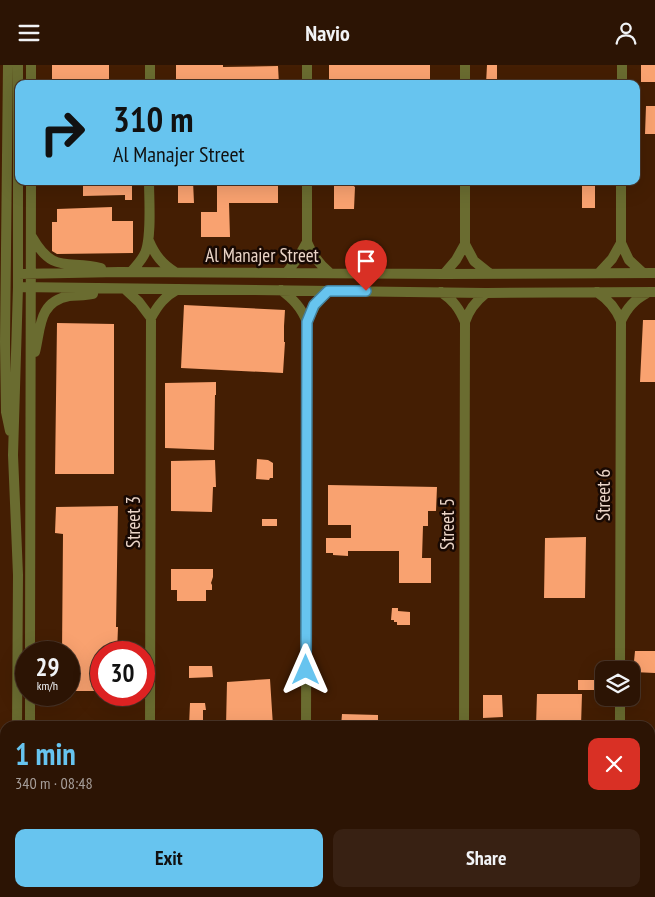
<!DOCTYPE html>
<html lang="en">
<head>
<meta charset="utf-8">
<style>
  body { margin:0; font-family:"PT Sans Narrow",sans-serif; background:#382113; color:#f1f3f6; height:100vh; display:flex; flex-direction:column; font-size:19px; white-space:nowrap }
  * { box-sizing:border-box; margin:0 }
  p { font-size:16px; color:#a69e9a }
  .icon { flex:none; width:28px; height:28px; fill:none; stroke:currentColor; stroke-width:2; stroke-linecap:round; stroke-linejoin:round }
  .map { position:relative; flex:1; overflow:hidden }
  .side { position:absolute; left:0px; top:656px; width:655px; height:176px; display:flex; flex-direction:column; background:#2c1404; border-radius:15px 15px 0 0; box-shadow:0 5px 20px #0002,0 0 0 1px #483326 }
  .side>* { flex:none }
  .hud { position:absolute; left:15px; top:15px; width:625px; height:105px; border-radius:10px; box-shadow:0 5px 20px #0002,0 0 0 1px #483326; background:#67c4ef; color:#111; overflow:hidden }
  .fabs { position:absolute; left:595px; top:596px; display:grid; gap:10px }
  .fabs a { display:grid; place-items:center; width:45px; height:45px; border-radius:10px; background:#2c1404; box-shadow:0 5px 20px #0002,0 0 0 1px #483326; font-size:25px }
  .speed { position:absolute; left:15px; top:576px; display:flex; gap:10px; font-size:25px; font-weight:700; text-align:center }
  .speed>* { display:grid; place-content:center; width:65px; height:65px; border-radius:50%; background:#2c1404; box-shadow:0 5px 20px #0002,0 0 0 1px #483326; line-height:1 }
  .speed small { font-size:12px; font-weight:400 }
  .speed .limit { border:8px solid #d22; background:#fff; color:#111 }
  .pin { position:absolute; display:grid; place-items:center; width:42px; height:42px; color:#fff; margin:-51px -21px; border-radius:50% 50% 50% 0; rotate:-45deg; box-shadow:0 0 5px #0007 }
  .pin .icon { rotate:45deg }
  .me { position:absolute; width:55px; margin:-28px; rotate:0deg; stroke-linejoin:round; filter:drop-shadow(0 0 4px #0008) }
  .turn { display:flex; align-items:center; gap:18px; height:105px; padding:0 15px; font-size:22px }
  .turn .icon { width:65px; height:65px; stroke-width:2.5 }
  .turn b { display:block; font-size:35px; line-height:42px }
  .round { display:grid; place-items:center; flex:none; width:52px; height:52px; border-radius:10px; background:#382113 }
  .head { display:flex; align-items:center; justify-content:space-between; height:85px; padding:0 15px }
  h1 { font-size:30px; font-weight:700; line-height:38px; color:#67c4ef }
  .cta { display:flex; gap:10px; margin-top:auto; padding:10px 15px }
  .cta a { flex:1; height:58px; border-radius:10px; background:#67c4ef; color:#111; font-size:20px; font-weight:700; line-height:58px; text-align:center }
  .cta a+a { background:#382113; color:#f1f3f6 }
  header { display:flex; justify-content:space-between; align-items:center; height:65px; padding:0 15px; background:#2c1404; font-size:22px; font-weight:700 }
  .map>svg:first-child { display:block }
</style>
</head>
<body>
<header><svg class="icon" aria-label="menu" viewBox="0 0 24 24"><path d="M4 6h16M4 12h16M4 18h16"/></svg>Navio<svg class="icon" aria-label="person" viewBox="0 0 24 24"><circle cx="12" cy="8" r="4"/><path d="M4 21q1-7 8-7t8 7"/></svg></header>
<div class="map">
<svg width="655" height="832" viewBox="0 0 655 832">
  <rect width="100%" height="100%" fill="#3b1a05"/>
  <!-- built -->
  <path fill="#441e03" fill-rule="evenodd" d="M0,0h655v832h-655zM19,19h617v97h-617zM26,588h43v42h-43zM101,588h43v42h-43zM604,605h27v27h-27zM5,661h645v167h-645z"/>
  <!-- building -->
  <path fill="#f9a270" d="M52,0h57v18l-57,1z
    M176,0h47v2l55,-1 1,18h-103z
    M329,0h101v19h-101z
    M487,0h10v19h-11z
    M641,0h14v17h-14z
    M646,41h9v28h-10z
    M83,116h49v19h-7v-5l-42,1z
    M178,116h15l1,22h-16z
    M217,116h61v22h-49l1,34h-29v-25h16z
    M582,116h13v27h-13z
    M334,119h17l4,3 -1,22h-20z
    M112,142v14h21v32l-76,1 -5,-3v-29h5v-13z
    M184,240l101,5 -1,16v16h1l-2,31 -102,-5z
    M643,255h12v62h-15z
    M57,258l57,1v150h-59z
    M216,317v13h-1l-1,55 -49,-2v-65z
    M257,394l11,1 5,3v15h-3l-1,2 -13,-1z
    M215,395l1,27h-3l-1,25 -41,-1v-50z
    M328,420l109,2 -1,24h-8v15h-5l-1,32h9v25h-32v-32h-51v5l-15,-1v-2h-7v-15h25v-13h-23z
    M118,441l-2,121h2l-1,26h-16v38h-32v-38h-7l1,-119 -8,-1 1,-26z
    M262,454h15v7h-15z
    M586,472l-1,61h-41l1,-60z
    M171,504h42v8l-2,6 1,2v5h-6v11h-29v-11h-6z
    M392,543h6v3l12,1v13h-13v-3h-3v-2h-3z
    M635,586h20v22l-22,-1z
    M189,601h23l1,11 -24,1z
    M270,614l3,47h-47l1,-44z
    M578,615h19v10h-19z
    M537,629h45l-1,32h-45z
    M483,630h19l1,22 -20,1z
    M190,638h15l1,7h-3v16h-14z
    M342,649l36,1v11h-37z"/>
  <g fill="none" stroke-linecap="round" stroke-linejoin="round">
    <!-- minor -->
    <path stroke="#6a6c30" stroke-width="10" d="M8,0l-3,277 1,70 4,19
      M31,19v-19
      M150,19v-19
      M307,19v-19
      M465,19v-19
      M622,19v-19
      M307,116v61c5,13 12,22 23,31
      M32,172c21,37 35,23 69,31
      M149,176c6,14 13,23 26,31
      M621,178l8,17 14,13
      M465,179l9,17 15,12
      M131,207c5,-6 11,-12 14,-19 7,-15 4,-54 4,-72
      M287,207l11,-14 9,-16
      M599,208l13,-14 9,-16v-62
      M18,209l101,-2 325,2 211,-1
      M444,209l12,-14 9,-16v-63
      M18,222l468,6 169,-1
      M125,224l14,13 12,16
      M281,225c12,9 20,17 26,32
      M441,227c12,8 18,16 24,30
      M597,227c12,8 19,16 24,29l-1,349
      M621,256c6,-13 13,-21 26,-28
      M35,287c6,-24 3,-50 34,-56 8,-1 16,0 24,-2
      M30,588l1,-472
      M17,661l1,-151 -5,-120 5,-168v-222
      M30,661v-31
      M150,661l1,-408c7,-13 14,-22 27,-29
      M306,661l1,-404 8,-16 13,-15
      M464,661l1,-404c4,-13 11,-21 21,-29
      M620,661v-29
      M5,709c-5,9 -5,17 0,26
      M650,719h5
      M650,734h5
      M21,832v-4
      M148,832v-4
      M464,832v-4"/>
  </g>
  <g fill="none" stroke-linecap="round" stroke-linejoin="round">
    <!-- route casing -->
    <g stroke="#437f9b" stroke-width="12">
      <path id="route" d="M306,605l1,-348 7,-17 14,-14h38"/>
    </g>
    <!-- route -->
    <use href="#route" stroke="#67c4ef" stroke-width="9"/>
  </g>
  <g text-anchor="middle" stroke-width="5" stroke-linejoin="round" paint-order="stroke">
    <!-- street labels -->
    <g font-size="19" fill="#ead4c7" stroke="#180903">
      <text x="262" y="197">Al Manajer Street</text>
      <text transform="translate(603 430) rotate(-90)" y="7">Street 6</text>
      <text transform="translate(133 457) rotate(-90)" y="7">Street 3</text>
      <text transform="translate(447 459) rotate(-90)" y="7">Street 5</text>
    </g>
  </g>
</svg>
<div class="fabs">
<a><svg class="icon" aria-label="layers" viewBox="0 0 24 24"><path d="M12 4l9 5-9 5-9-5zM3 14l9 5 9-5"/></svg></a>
</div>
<div class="speed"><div>29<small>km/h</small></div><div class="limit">30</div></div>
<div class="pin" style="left:366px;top:226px;background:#d93025"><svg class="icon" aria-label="arrive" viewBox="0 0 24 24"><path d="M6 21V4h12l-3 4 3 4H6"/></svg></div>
<svg class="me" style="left:306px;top:605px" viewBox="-20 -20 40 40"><path d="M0-17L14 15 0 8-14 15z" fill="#67c4ef" stroke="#fff" stroke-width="4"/></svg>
<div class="hud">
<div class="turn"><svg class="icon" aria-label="right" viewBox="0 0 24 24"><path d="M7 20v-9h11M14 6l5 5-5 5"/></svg><div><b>310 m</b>Al Manajer Street</div></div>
</div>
<section class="side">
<div class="head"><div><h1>1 min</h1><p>340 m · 08:48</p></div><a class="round" style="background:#d93025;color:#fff"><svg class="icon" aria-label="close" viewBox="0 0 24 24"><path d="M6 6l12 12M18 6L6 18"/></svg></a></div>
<div class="cta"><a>Exit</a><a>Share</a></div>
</section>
</div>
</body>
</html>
